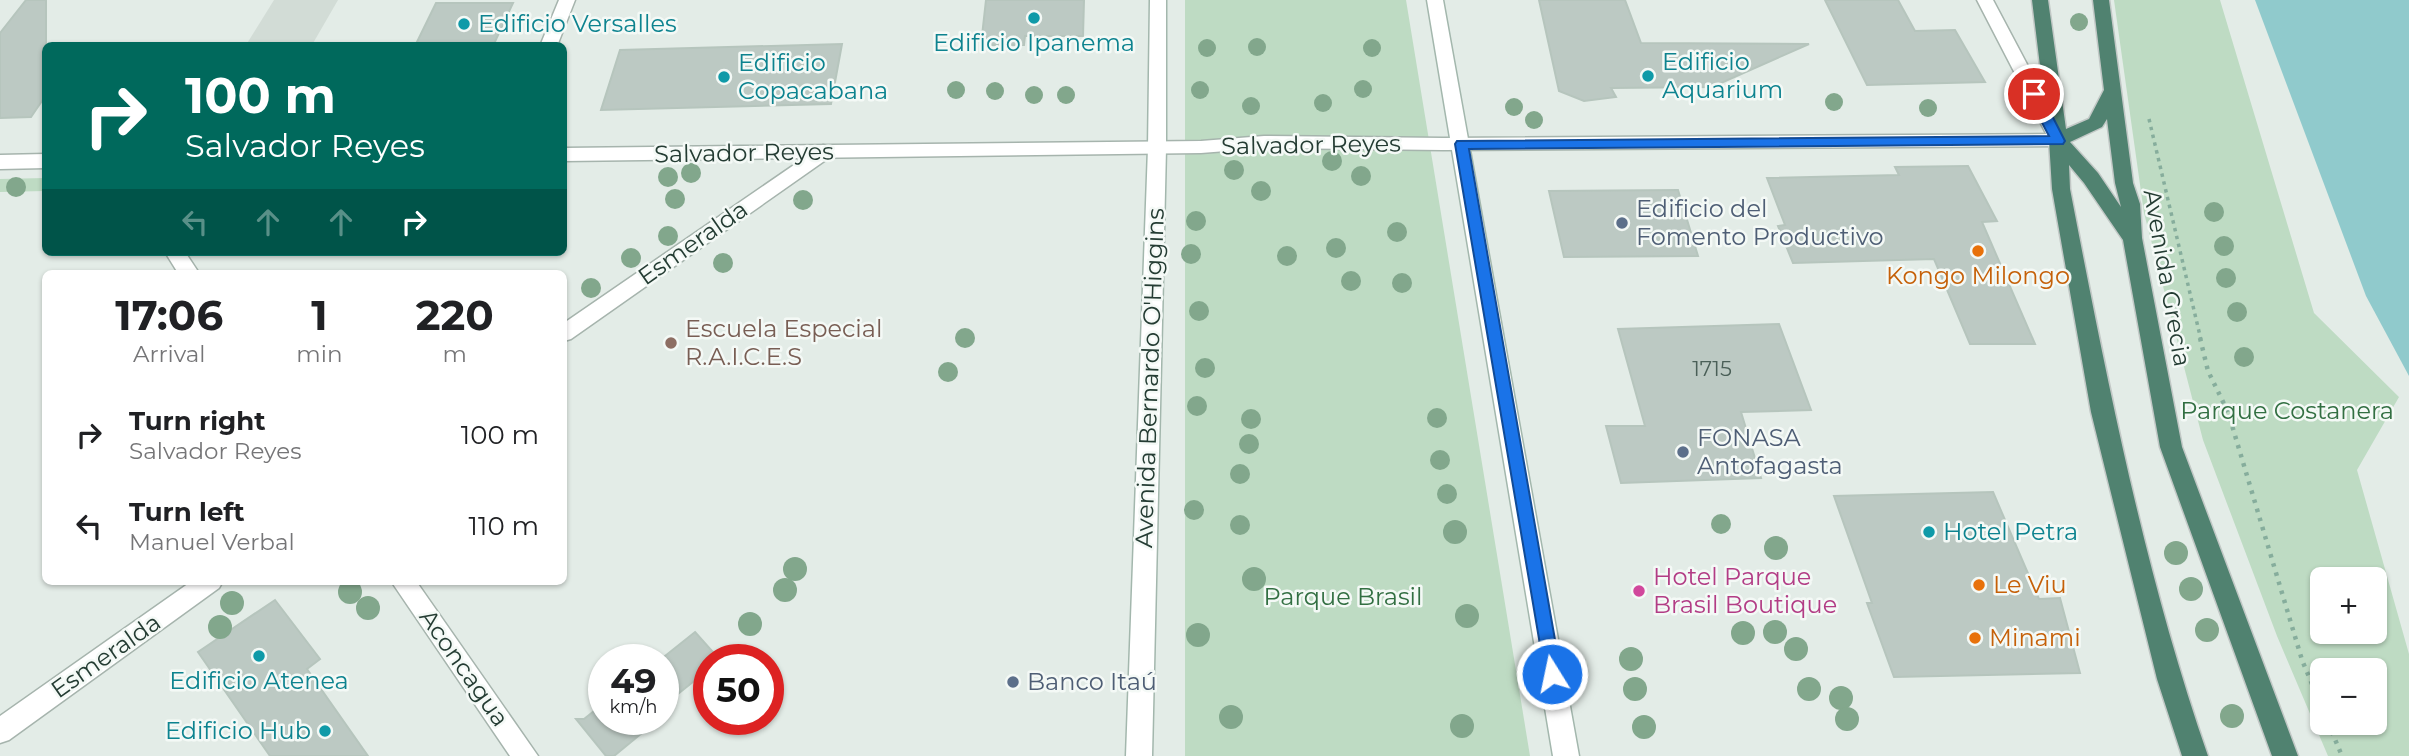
<!DOCTYPE html>
<html lang="en">
<head>
<meta charset="utf-8">
<style>
  body { margin:0; font-family:Montserrat,sans-serif; background:#f2f2f2; color:#202124; height:100vh; display:flex; flex-direction:column; font-size:26px; white-space:nowrap }
  * { box-sizing:border-box; margin:0 }
  p { font-size:23px; color:#757577 }
  .icon { flex:none; width:38px; height:38px; fill:none; stroke:currentColor; stroke-width:2; stroke-linecap:round; stroke-linejoin:round }
  .map { position:relative; flex:1; overflow:hidden }
  .details { position:absolute; left:42px; top:270px; width:525px; height:315px; display:flex; flex-direction:column; background:#fff; border-radius:10px; box-shadow:0 2px 5px #0004 }
  .details>* { flex:none }
  .top-card { position:absolute; left:42px; top:42px; width:525px; height:214px; border-radius:10px; box-shadow:0 2px 5px #0004; background:#00695c; color:#fff; overflow:hidden }
  .buttons { position:absolute; left:2310px; top:567px; display:grid; gap:14px }
  .buttons a { display:grid; place-items:center; width:77px; height:77px; border-radius:10px; background:#fff; box-shadow:0 2px 5px #0004; font-size:35px }
  .speed { position:absolute; left:588px; top:644px; display:flex; gap:14px; font-size:35px; font-weight:700; text-align:center }
  .speed>* { display:grid; place-content:center; width:91px; height:91px; border-radius:50%; background:#fff; box-shadow:0 2px 5px #0004; line-height:1 }
  .speed small { font-size:18px; font-weight:400 }
  .speed .limit { border:10px solid #d22; background:#fff; color:#111 }
  .pin { position:absolute; display:grid; place-items:center; width:60px; height:60px; color:#fff; margin:-30px; border:4px solid #fff; border-radius:50%; box-shadow:0 2px 7px #0007 }
  .me { position:absolute; width:77px; margin:-38px; rotate:350deg; stroke-linejoin:round; filter:drop-shadow(0 0 5px #0008) }
  .turn { display:flex; align-items:center; gap:24px; height:147px; padding:0 28px; font-size:32px }
  .turn .icon { width:91px; height:91px; stroke-width:2.5 }
  .turn b { display:block; font-size:49px; line-height:60px }
  .lanes { display:flex; align-items:center; height:66px; padding:0 28px; background:#0003; justify-content:center; gap:35px; direction:ltr }
  .lanes .off { opacity:.35 }
  .eta { display:flex; justify-content:space-evenly; align-items:center; height:119px; text-align:center }
  .eta b { font-size:42px; font-weight:700; line-height:49px }
  ul { padding:0; list-style:none }
  li { display:flex; align-items:center; gap:21px; height:91px; padding:0 28px }
  li div { flex:1 }
  li b { display:block; font-size:26px }
  li em { font-style:normal }
  .map>svg:first-child { display:block }
</style>
</head>
<body>
<div class="map">
<svg width="2409" height="756" viewBox="0 0 2409 756">
  <rect width="100%" height="100%" fill="#e3ece7"/>
  <!-- built -->
  <path fill="#d2dcd6" d="M274,0h64l-26,45h-66z"/>
  <!-- green -->
  <path fill="#bedbc3" fill-rule="evenodd" d="M1185,0h221l124,756h-345z
    M2114,0h106l94,313 85,84 -42,73 52,184v102h-81l-51,-120 -74,-196 -59,-227zM2322,579h53v53h-53zM2322,670h53v53h-53z
    M45,178v13l-45,1v-13z"/>
  <!-- water -->
  <path fill="#90cacc" d="M2255,0h154v376l-43,-80z"/>
  <!-- building -->
  <path fill="#bcc9c3" stroke="#b6c5bd" stroke-width="2" d="M26,0h20v95l-15,22 -31,1v-85z
    M986,0h98l-1,36h-58l-1,9h-43z
    M1539,0h86l16,43 168,1 -97,43 -101,1 5,9 -32,4 -25,-10z
    M1825,0h73l17,31 40,-1 30,52 -118,3z
    M436,3h77l-20,43h-78z
    M842,44l-11,60 -230,6 19,-60z
    M1968,166l29,55 -15,1 53,122h-65l-36,-85 -141,4 -15,-37 7,-1 -18,-47 132,-3 -4,-8z
    M1678,190l20,66 -134,1 -15,-66z
    M1779,324l32,86 -70,2 20,66 -140,5 -15,-57h39l-27,-97z
    M1993,492l46,107 21,-1 20,75 -186,4 -27,-74h5l-38,-107z
    M275,600l45,59 -13,10 61,87h-98l-72,-104z
    M695,632l25,28h-11v9l-46,37v-46h-3z
    M604,703v16h55l-45,37h-8l-30,-37h8z"/>
  <g fill="none" stroke-linecap="round" stroke-linejoin="round">
    <!-- minor casing -->
    <g stroke="#a6b4ad" stroke-width="3">
      <path id="minor" d="M559,0h16l-18,46h-17z
        M1977,0h16l74,140 -3,5h-12z
        M823,145l7,2 2,5 -2,5 -259,182 -7,2v-18z
        M165,252h20l14,21h-21z
        M192,581h31l-4,7 -210,152 -9,3v-27z
        M391,581h25l122,175h-28z"/>
    </g>
    <!-- tertiary casing -->
    <g stroke="#a6b4ad" stroke-width="3">
      <path id="tertiary" d="M2058,134l6,1 3,5 -3,5 -6,1 -615,4 -179,-2 -63,5 -637,8v-13l637,-7 63,-5 179,2z
        M46,154v14l-46,1v-14z"/>
    </g>
    <!-- secondary casing -->
    <g stroke="#a3b7ad" stroke-width="3">
      <path id="secondary" d="M1150,0h16v148l-14,608h-26l22,-608z
        M1427,0h16l136,756h-26z"/>
    </g>
    <!-- trunk casing -->
    <g stroke="#c2c8c6" stroke-width="3">
      <path id="trunk" d="M2032,0h16l18,129 23,-10 15,-29 -11,-90h16l24,183 7,21 2,34 40,209 116,309h-26l-112,-309 -37,-207 -39,-57 -15,-18 1,24c37,191 74,383 138,567h-26l-25,-77 -66,-267 -39,-223 -3,-49zM2107,119l8,64 6,24 -23,-34 -28,-31 32,-15z"/>
    </g>
    <!-- path-far1 -->
    <path stroke="#86ad9c" stroke-width="3.5" stroke-dasharray="3.5 4.5" stroke-linecap="butt" d="M2149,119l52,221"/>
    <!-- path -->
    <path stroke="#86ad9c" stroke-width="4.5" stroke-dasharray="3.5 6" stroke-linecap="butt" d="M2200,338l8,33 20,41 74,248 20,48
      M2328,723l14,33"/>
    <!-- minor -->
    <use href="#minor" fill="#fff" fill-rule="evenodd"/>
    <!-- tertiary -->
    <use href="#tertiary" fill="#fff" fill-rule="evenodd"/>
    <!-- secondary -->
    <use href="#secondary" fill="#fff" fill-rule="evenodd"/>
    <!-- trunk -->
    <use href="#trunk" fill="#508270" fill-rule="evenodd"/>
  </g>
  <!-- trees -->
  <g fill="#82a78c">
    <circle cx="2079" cy="22" r="9"/>
    <circle cx="1257" cy="47" r="9"/>
    <circle cx="1207" cy="48" r="9"/>
    <circle cx="1372" cy="48" r="9"/>
    <circle cx="1363" cy="89" r="9"/>
    <circle cx="956" cy="90" r="9"/>
    <circle cx="1200" cy="90" r="9"/>
    <circle cx="995" cy="91" r="9"/>
    <circle cx="1034" cy="95" r="9"/>
    <circle cx="1066" cy="95" r="9"/>
    <circle cx="1834" cy="102" r="9"/>
    <circle cx="1323" cy="103" r="9"/>
    <circle cx="1251" cy="106" r="9"/>
    <circle cx="1514" cy="107" r="9"/>
    <circle cx="1928" cy="108" r="9"/>
    <circle cx="1534" cy="120" r="9"/>
    <circle cx="1332" cy="161" r="10"/>
    <circle cx="1234" cy="170" r="10"/>
    <circle cx="691" cy="173" r="10"/>
    <circle cx="1361" cy="176" r="10"/>
    <circle cx="668" cy="177" r="10"/>
    <circle cx="16" cy="187" r="10"/>
    <circle cx="1261" cy="191" r="10"/>
    <circle cx="675" cy="199" r="10"/>
    <circle cx="803" cy="200" r="10"/>
    <circle cx="2214" cy="212" r="10"/>
    <circle cx="1196" cy="221" r="10"/>
    <circle cx="1397" cy="232" r="10"/>
    <circle cx="668" cy="236" r="10"/>
    <circle cx="2224" cy="246" r="10"/>
    <circle cx="1336" cy="248" r="10"/>
    <circle cx="1191" cy="254" r="10"/>
    <circle cx="1287" cy="256" r="10"/>
    <circle cx="631" cy="258" r="10"/>
    <circle cx="723" cy="263" r="10"/>
    <circle cx="2226" cy="278" r="10"/>
    <circle cx="1351" cy="281" r="10"/>
    <circle cx="1402" cy="283" r="10"/>
    <circle cx="591" cy="288" r="10"/>
    <circle cx="1199" cy="311" r="10"/>
    <circle cx="2237" cy="312" r="10"/>
    <circle cx="965" cy="338" r="10"/>
    <circle cx="2244" cy="357" r="10"/>
    <circle cx="1205" cy="368" r="10"/>
    <circle cx="948" cy="372" r="10"/>
    <circle cx="1197" cy="406" r="10"/>
    <circle cx="1437" cy="418" r="10"/>
    <circle cx="1251" cy="419" r="10"/>
    <circle cx="1249" cy="444" r="10"/>
    <circle cx="1440" cy="460" r="10"/>
    <circle cx="1240" cy="474" r="10"/>
    <circle cx="1447" cy="494" r="10"/>
    <circle cx="1194" cy="510" r="10"/>
    <circle cx="1721" cy="524" r="10"/>
    <circle cx="1240" cy="525" r="10"/>
    <circle cx="1455" cy="532" r="12"/>
    <circle cx="1776" cy="548" r="12"/>
    <circle cx="2176" cy="553" r="12"/>
    <circle cx="795" cy="569" r="12"/>
    <circle cx="1254" cy="579" r="12"/>
    <circle cx="2191" cy="589" r="12"/>
    <circle cx="785" cy="590" r="12"/>
    <circle cx="350" cy="592" r="12"/>
    <circle cx="232" cy="603" r="12"/>
    <circle cx="368" cy="608" r="12"/>
    <circle cx="1467" cy="616" r="12"/>
    <circle cx="750" cy="624" r="12"/>
    <circle cx="220" cy="627" r="12"/>
    <circle cx="2207" cy="630" r="12"/>
    <circle cx="1775" cy="632" r="12"/>
    <circle cx="1743" cy="633" r="12"/>
    <circle cx="1198" cy="635" r="12"/>
    <circle cx="1796" cy="649" r="12"/>
    <circle cx="1631" cy="659" r="12"/>
    <circle cx="1635" cy="689" r="12"/>
    <circle cx="1809" cy="689" r="12"/>
    <circle cx="1841" cy="698" r="12"/>
    <circle cx="2232" cy="716" r="12"/>
    <circle cx="1231" cy="717" r="12"/>
    <circle cx="1847" cy="719" r="12"/>
    <circle cx="1462" cy="726" r="12"/>
    <circle cx="1644" cy="727" r="12"/>
  </g>
  <!-- route -->
  <path fill="#1a73e8" stroke="#114b97" stroke-width="2" d="M2034,89l7,5 24,47 -2,3 -594,5 92,525 -2,6 -7,2 -6,-2 -91,-536 2,-3 592,-5 -22,-42z"/>
  <!-- markers -->
  <g fill="#0f9aa8" stroke="#f4f9f6" stroke-width="2.5">
    <circle cx="1034" cy="18" r="7"/>
    <circle cx="464" cy="24" r="7"/>
    <circle cx="1648" cy="76" r="7"/>
    <circle cx="724" cy="77" r="7"/>
    <circle cx="1929" cy="532" r="7"/>
    <circle cx="259" cy="656" r="7"/>
    <circle cx="325" cy="731" r="7"/>
  </g>
  <g fill="#5c6f8a" stroke="#f4f9f6" stroke-width="2.5">
    <circle cx="1622" cy="223" r="7"/>
    <circle cx="1683" cy="452" r="7"/>
    <circle cx="1013" cy="682" r="7"/>
  </g>
  <g fill="#e8710a" stroke="#f4f9f6" stroke-width="2.5">
    <circle cx="1978" cy="251" r="7"/>
    <circle cx="1979" cy="585" r="7"/>
    <circle cx="1975" cy="638" r="7"/>
  </g>
  <circle fill="#8d6e63" stroke="#f4f9f6" stroke-width="2.5" cx="671" cy="343" r="7"/>
  <circle fill="#d1479c" stroke="#f4f9f6" stroke-width="2.5" cx="1639" cy="591" r="7"/>
  <g text-anchor="middle" stroke-width="5" stroke-linejoin="round" paint-order="stroke">
    <!-- number labels -->
    <g font-size="21" fill="#4a5f57">
      <text x="1712" y="376">1715</text>
    </g>
    <!-- culture labels -->
    <g font-size="24" fill="#0d838f" stroke="#f4f9f6" text-anchor="start">
      <text x="478" y="32">Edificio Versalles</text>
      <text x="1034" y="51" text-anchor="middle">Edificio Ipanema</text>
      <text x="1662" y="70">Edificio<tspan x="1662" dy="28">Aquarium</tspan></text>
      <text x="738" y="71">Edificio<tspan x="738" dy="28">Copacabana</tspan></text>
      <text x="1943" y="540">Hotel Petra</text>
      <text x="259" y="689" text-anchor="middle">Edificio Atenea</text>
      <text x="311" y="739" text-anchor="end">Edificio Hub</text>
    </g>
    <!-- street labels -->
    <g font-size="24" fill="#243c33" stroke="#f4f9f6">
      <text transform="translate(1311 145) rotate(-1)" y="8">Salvador Reyes</text>
      <text transform="translate(744 153) rotate(-1)" y="8">Salvador Reyes</text>
      <text transform="translate(693 243) rotate(-35)" y="8">Esmeralda</text>
      <text transform="translate(2167 278) rotate(80)" y="8">Avenida Grecia</text>
      <text transform="translate(1150 378) rotate(-88)" y="8">Avenida Bernardo O'Higgins</text>
      <text transform="translate(106 656) rotate(-35)" y="8">Esmeralda</text>
      <text transform="translate(464 668) rotate(55)" y="8">Aconcagua</text>
    </g>
    <!-- service labels -->
    <g font-size="24" fill="#4e5e75" stroke="#f4f9f6" text-anchor="start">
      <text x="1636" y="217">Edificio del<tspan x="1636" dy="28">Fomento Productivo</tspan></text>
      <text x="1697" y="446">FONASA<tspan x="1697" dy="28">Antofagasta</tspan></text>
      <text x="1027" y="690">Banco Itaú</text>
    </g>
    <!-- food labels -->
    <g font-size="24" fill="#c56008" stroke="#f4f9f6" text-anchor="start">
      <text x="1978" y="284" text-anchor="middle">Kongo Milongo</text>
      <text x="1993" y="593">Le Viu</text>
      <text x="1989" y="646">Minami</text>
    </g>
    <!-- education labels -->
    <g font-size="24" fill="#785e54" stroke="#f4f9f6" text-anchor="start">
      <text x="685" y="337">Escuela Especial<tspan x="685" dy="28">R.A.I.C.E.S</tspan></text>
    </g>
    <!-- park labels -->
    <g font-size="24" fill="#326f42" stroke="#f4f9f6">
      <text x="2287" y="419">Parque Costanera</text>
      <text x="1343" y="605">Parque Brasil</text>
    </g>
    <!-- hotel labels -->
    <g font-size="24" fill="#b23c85" stroke="#f4f9f6" text-anchor="start">
      <text x="1653" y="585">Hotel Parque<tspan x="1653" dy="28">Brasil Boutique</tspan></text>
    </g>
  </g>
</svg>
<div class="buttons">
<a>+</a>
<a>−</a>
</div>
<div class="speed"><div>49<small>km/h</small></div><div class="limit">50</div></div>
<div class="pin" style="left:2034px;top:94px;background:#d93025"><svg class="icon" aria-label="arrive" viewBox="0 0 24 24"><path d="M6 21V4h12l-3 4 3 4H6"/></svg></div>
<svg class="me" style="left:1552px;top:674px" viewBox="-20 -20 40 40"><circle r="17" fill="#1a73e8" stroke="#fff" stroke-width="3"/><path d="M0-11L8 9 0 5-8 9z" fill="#fff"/></svg>
<div class="top-card">
<div class="turn"><svg class="icon" aria-label="right" viewBox="0 0 24 24"><path d="M7 20v-9h11M14 6l5 5-5 5"/></svg><div><b>100 m</b>Salvador Reyes</div></div>
<div class="lanes"><svg class="icon off" aria-label="left" viewBox="0 0 24 24"><path d="M17 20v-9H6M10 6l-5 5 5 5"/></svg><svg class="icon off" aria-label="ahead" viewBox="0 0 24 24"><path d="M12 20V5M6 11l6-6 6 6"/></svg><svg class="icon off" aria-label="ahead" viewBox="0 0 24 24"><path d="M12 20V5M6 11l6-6 6 6"/></svg><svg class="icon" aria-label="right" viewBox="0 0 24 24"><path d="M7 20v-9h11M14 6l5 5-5 5"/></svg></div>
</div>
<section class="details">
<div class="eta">
<div><b>17:06</b><p>Arrival</p></div>
<div><b>1</b><p>min</p></div>
<div><b>220</b><p>m</p></div>
</div>
<ul>
<li><svg class="icon" aria-label="right" viewBox="0 0 24 24"><path d="M7 20v-9h11M14 6l5 5-5 5"/></svg><div><b>Turn right</b><p>Salvador Reyes</p></div><em>100 m</em></li>
<li><svg class="icon" aria-label="left" viewBox="0 0 24 24"><path d="M17 20v-9H6M10 6l-5 5 5 5"/></svg><div><b>Turn left</b><p>Manuel Verbal</p></div><em>110 m</em></li>
</ul>
</section>
</div>
</body>
</html>
